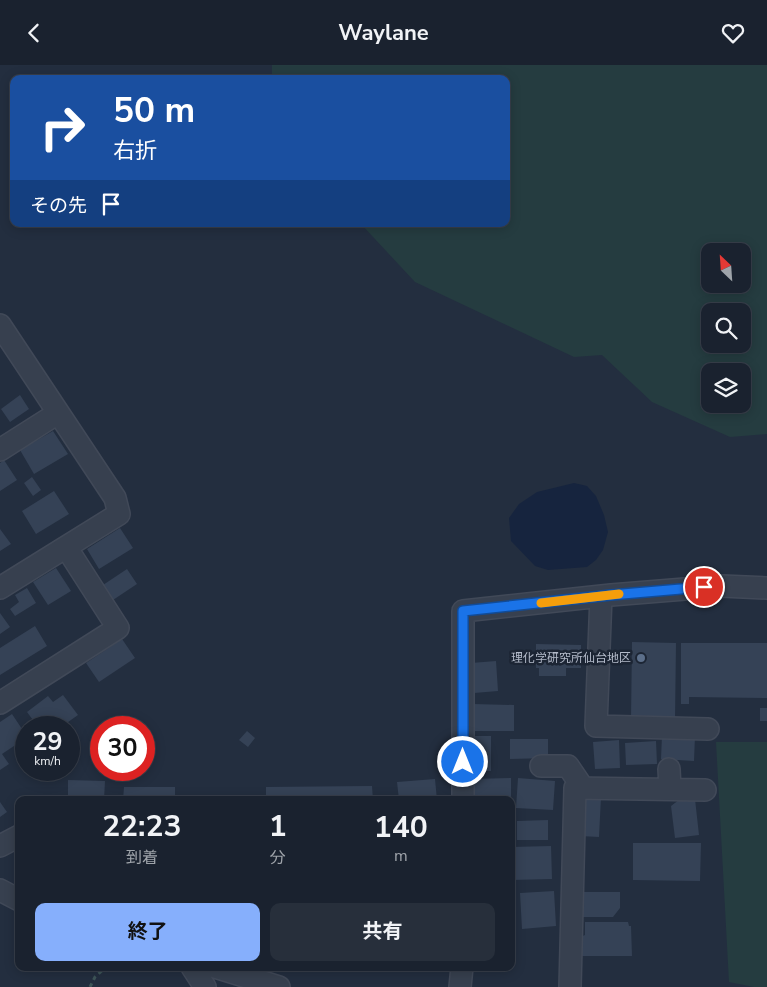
<!DOCTYPE html>
<html lang="ja">
<head>
<meta charset="utf-8">
<style>
  body { margin:0; font-family:"Nunito Sans","Noto Sans JP",sans-serif; background:#272f3b; color:#f1f3f6; height:100vh; display:flex; flex-direction:column; font-size:19px; white-space:nowrap }
  * { box-sizing:border-box; margin:0 }
  p { font-size:16px; color:#9fa4aa }
  .icon { flex:none; width:28px; height:28px; fill:none; stroke:currentColor; stroke-width:2; stroke-linecap:round; stroke-linejoin:round }
  .map { position:relative; flex:1; overflow:hidden }
  .details { position:absolute; left:15px; top:731px; width:500px; height:175px; display:flex; flex-direction:column; background:#1a222f; border-radius:10px; box-shadow:0 2px 12px #0003,0 0 0 1px #383f4b }
  .details>* { flex:none }
  .banner { position:absolute; left:10px; top:10px; width:500px; height:152px; border-radius:10px; box-shadow:0 2px 12px #0003,0 0 0 1px #383f4b; background:#1a4fa0; color:#fff; overflow:hidden }
  .needle { width:32px; rotate:335deg }
  .tools { position:absolute; left:701px; top:178px; display:grid; gap:10px }
  .tools a { display:grid; place-items:center; width:50px; height:50px; border-radius:10px; background:#1a222f; box-shadow:0 2px 12px #0003,0 0 0 1px #383f4b; font-size:25px }
  .speed { position:absolute; left:15px; top:651px; display:flex; gap:10px; font-size:25px; font-weight:700; text-align:center }
  .speed>* { display:grid; place-content:center; width:65px; height:65px; border-radius:50%; background:#1a222f; box-shadow:0 2px 12px #0003,0 0 0 1px #383f4b; line-height:1 }
  .speed small { font-size:12px; font-weight:400 }
  .speed .limit { border:8px solid #d22; background:#fff; color:#111 }
  .pin { position:absolute; display:grid; place-items:center; width:42px; height:42px; color:#fff; margin:-21px; border:2px solid #fff; border-radius:50%; box-shadow:0 1px 5px #0007 }
  .me { position:absolute; width:55px; margin:-28px; rotate:0deg; stroke-linejoin:round; filter:drop-shadow(0 0 4px #0008) }
  .turn { display:flex; align-items:center; gap:18px; height:105px; padding:0 20px; font-size:22px }
  .turn .icon { width:65px; height:65px; stroke-width:2.5 }
  .turn b { display:block; font-size:35px; line-height:42px }
  .then { display:flex; align-items:center; height:48px; padding:0 20px; background:#0003; gap:10px; font-size:19px }
  .eta { display:flex; justify-content:space-evenly; align-items:center; height:85px; text-align:center }
  .eta b { font-size:30px; font-weight:700; line-height:35px }
  .action { display:flex; gap:10px; margin-top:auto; padding:10px 20px }
  .action a { flex:1; height:58px; border-radius:10px; background:#86affc; color:#111; font-size:20px; font-weight:700; line-height:58px; text-align:center }
  .action a+a { background:#272f3b; color:#f1f3f6 }
  header { display:flex; justify-content:space-between; align-items:center; height:65px; padding:0 20px; background:#1a222f; font-size:22px; font-weight:700 }
  .map>svg:first-child { display:block }
</style>
</head>
<body>
<header><svg class="icon" aria-label="back" viewBox="0 0 24 24"><path d="M15 5l-7 7 7 7"/></svg>Waylane<svg class="icon" aria-label="heart" viewBox="0 0 24 24"><path d="M12 20l-8-8c-3-5 5-10 8-4 3-6 11-1 8 4z"/></svg></header>
<div class="map">
<svg width="767" height="922" viewBox="0 0 767 922">
  <rect width="100%" height="100%" fill="#232e3f"/>
  <!-- green -->
  <path fill="#253c40" fill-rule="evenodd" d="M272,0h495v369l-37,3 -78,-35 -50,-47 -28,2 -159,-75 -54,-58h145v-145h-234zM710,186h32v33h-32zM710,246h32v33h-32zM710,306h32v33h-32z
    M716,677h51v245h-13l-25,-5z"/>
  <!-- water -->
  <path fill="#16243e" d="M574,418l13,3 9,10 8,19 4,17 -5,18 -7,10 -9,7 -39,3 -13,-4 -24,-25 -2,-23 10,-14 18,-12z"/>
  <!-- building -->
  <path fill="#354256" d="M20,330l9,14 -19,13 -9,-13z
    M53,366l15,23 -34,20 -14,-24z
    M4,395l13,20 -17,11v-28z
    M32,412l9,13 -8,6 -9,-13z
    M54,426l15,23 -33,20 -14,-23z
    M120,463l13,20 -34,21 -12,-20z
    M0,464l11,15 -11,7z
    M56,503l15,23 -23,14 -15,-23z
    M127,504l10,15 -24,16 -10,-15z
    M27,523l9,15 -21,13 -5,-7 9,-7 -4,-7z
    M0,548l10,14 -10,7z
    M35,561l12,20 -47,29v-27z
    M122,574l13,19 -36,24 -13,-19z
    M632,577l44,1 -1,77 -44,-1z
    M681,578h86v55l-78,-1v7h-8z
    M536,579l45,1v23h-15v8h-27v-8h-3z
    M496,596l2,30 -24,2 -3,-30z
    M63,630l15,20 -17,12h-23l-11,-15 21,-16 5,6z
    M473,639l41,1v26h-41z
    M760,643h7v13h-7z
    M12,649l14,21v3l-24,16 7,10 -9,6v-48z
    M247,666l8,7 -7,9 -9,-7z
    M662,670l33,1 -1,25 -33,-2z
    M469,671h22v35h-22z
    M510,674h38v19l-38,1z
    M619,675l1,28 -25,1 -2,-27z
    M656,676l1,23 -31,1 -1,-22z
    M511,713v20l-43,1 5,-20z
    M518,713l37,3 -2,29 -37,-2z
    M435,714l2,21h-38l-2,-18z
    M68,715l37,1 -1,19h-36z
    M372,721l1,14h-107v-13z
    M124,722h51v13h-52z
    M582,731l19,1 -2,40 -19,-1z
    M684,731l11,3 4,36 -24,3 -4,-32z
    M0,737l7,10 -7,5z
    M548,755v20h-31v-19z
    M633,778h68l-1,38 -67,-1z
    M551,781l1,33 -41,1v-33z
    M554,826l2,35 -34,3 -2,-36z
    M579,827h41v16l-7,9h-34z
    M585,857h43l1,4h2l1,30h-53l-1,-18 7,-3z"/>
  <g fill="none" stroke-linecap="round" stroke-linejoin="round">
    <!-- minor casing -->
    <g stroke="#414958" stroke-width="24">
      <path id="minor" d="M0,260l115,173 4,16 -119,74
        M0,385l58,-37
        M601,531l-5,130 112,3
        M0,638l118,-75 -52,-81
        M541,701h27l15,22
        M669,704l1,20
        M463,735v-189l148,-16 111,-9 45,2
        M0,781l19,-10
        M0,825l19,10
        M192,902l13,20
        M215,902l64,20
        M460,922l2,-20
        M570,922l5,-199 130,2"/>
    </g>
    <!-- path -->
    <path stroke="#3e5558" stroke-width="3" stroke-dasharray="4 4" stroke-linecap="butt" d="M90,922l5,-10 11,-10"/>
    <!-- minor -->
    <use href="#minor" stroke="#37404f" stroke-width="21"/>
  </g>
  <g fill="none" stroke-linecap="round" stroke-linejoin="round">
    <!-- route casing -->
    <g stroke="#114b97" stroke-width="12">
      <path id="route" d="M463,697v-151l148,-16 93,-8"/>
    </g>
    <!-- route -->
    <use href="#route" stroke="#1a73e8" stroke-width="9"/>
    <!-- slow -->
    <path stroke="#f59e0b" stroke-width="9" d="M541,538l78,-9"/>
  </g>
  <!-- markers -->
  <circle fill="#5c6f8a" stroke="#1c2534" stroke-width="2" cx="641" cy="593" r="5"/>
  <g text-anchor="middle" stroke-width="5" stroke-linejoin="round" paint-order="stroke">
    <!-- poi labels -->
    <g font-size="12" fill="#b4bbca" stroke="#1c2534" text-anchor="end">
      <text x="631" y="597">理化学研究所仙台地区</text>
    </g>
  </g>
</svg>
<div class="tools">
<a><svg class="needle" viewBox="-14 -14 28 28"><path d="M0-13l5 13h-10z" fill="#e53935"/><path d="M0 13l5-13h-10z" fill="#9fa4aa"/></svg></a>
<a><svg class="icon" aria-label="search" viewBox="0 0 24 24"><circle cx="10" cy="10" r="6"/><path d="M15 15l6 6"/></svg></a>
<a><svg class="icon" aria-label="layers" viewBox="0 0 24 24"><path d="M12 4l9 5-9 5-9-5zM3 14l9 5 9-5"/></svg></a>
</div>
<div class="speed"><div>29<small>km/h</small></div><div class="limit">30</div></div>
<div class="pin" style="left:704px;top:522px;background:#d93025"><svg class="icon" aria-label="arrive" viewBox="0 0 24 24"><path d="M6 21V4h12l-3 4 3 4H6"/></svg></div>
<svg class="me" style="left:463px;top:697px" viewBox="-20 -20 40 40"><circle r="17" fill="#1a73e8" stroke="#fff" stroke-width="3"/><path d="M0-11L8 9 0 5-8 9z" fill="#fff"/></svg>
<div class="banner">
<div class="turn"><svg class="icon" aria-label="right" viewBox="0 0 24 24"><path d="M7 20v-9h11M14 6l5 5-5 5"/></svg><div><b>50 m</b>右折</div></div>
<div class="then">その先<svg class="icon" aria-label="arrive" viewBox="0 0 24 24"><path d="M6 21V4h12l-3 4 3 4H6"/></svg></div>
</div>
<section class="details">
<div class="eta">
<div><b>22:23</b><p>到着</p></div>
<div><b>1</b><p>分</p></div>
<div><b>140</b><p>m</p></div>
</div>
<div class="action"><a>終了</a><a>共有</a></div>
</section>
</div>
</body>
</html>
